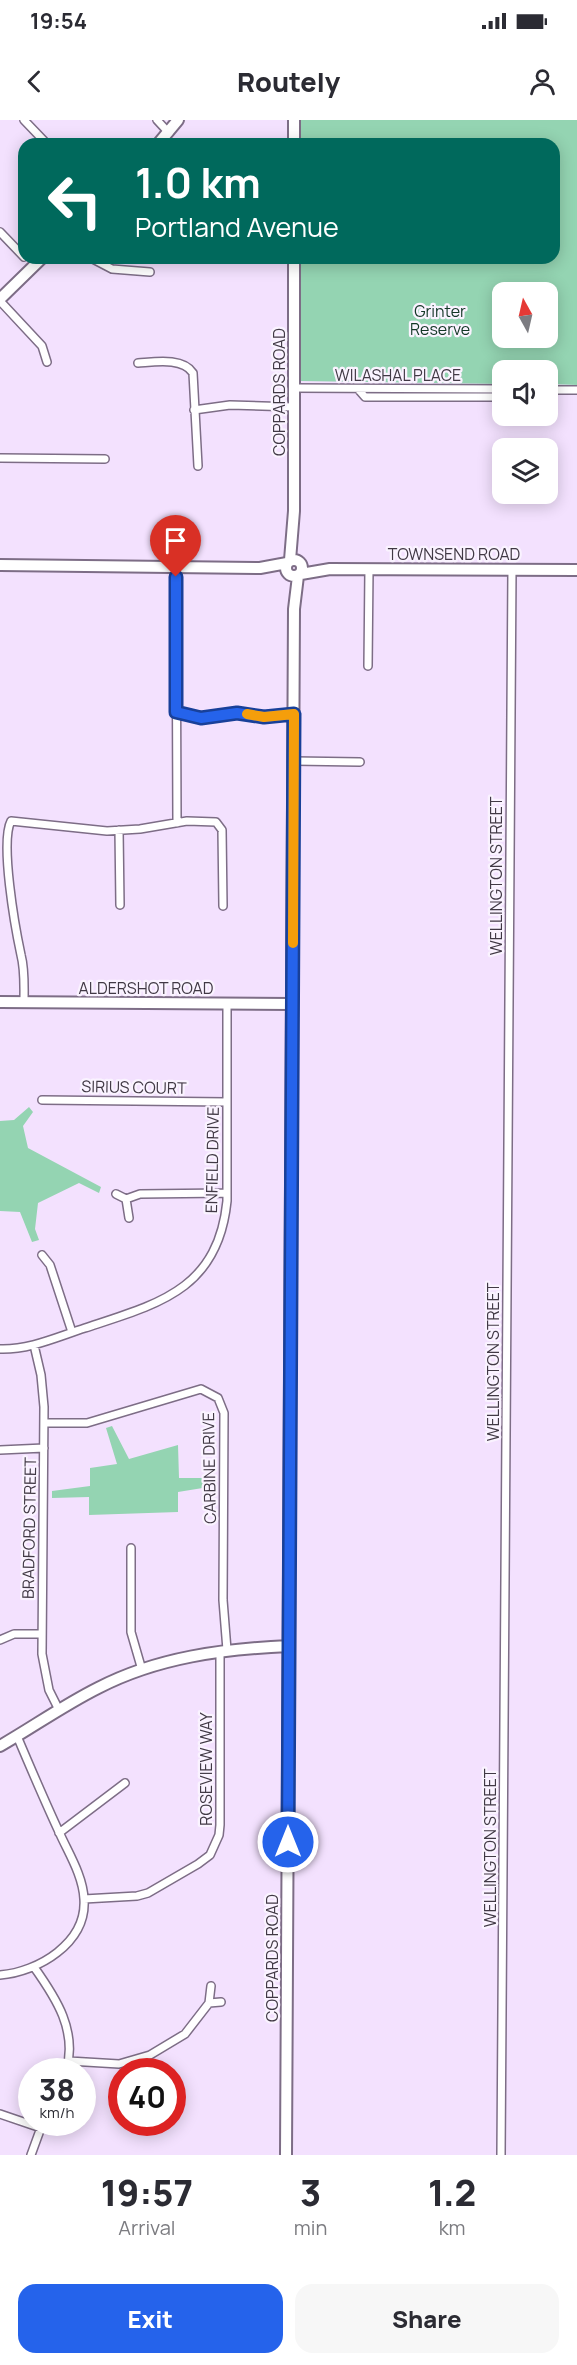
<!DOCTYPE html>
<html lang="en">
<head>
<meta charset="utf-8">
<style>
  body { margin:0; font-family:Manrope,sans-serif; background:#f7f7f7; color:#2b2b33; height:100vh; display:flex; flex-direction:column; font-size:22px; white-space:nowrap }
  * { box-sizing:border-box; margin:0 }
  p { font-size:20px; color:#7c7c81 }
  .icon { flex:none; width:33px; height:33px; fill:none; stroke:currentColor; stroke-width:2; stroke-linecap:round; stroke-linejoin:round }
  .map { position:relative; height:2035px; overflow:hidden }
  .panel { display:flex; flex-direction:column; background:#fff; flex:1 }
  .panel>* { flex:none }
  .banner { position:absolute; left:18px; top:18px; width:542px; height:126px; border-radius:18px; box-shadow:0 3px 15px #0003; background:#00695c; color:#fff; overflow:hidden }
  .needle { width:39px; rotate:352deg }
  .controls { position:absolute; left:492px; top:162px; display:grid; gap:12px }
  .controls a { display:grid; place-items:center; width:66px; height:66px; border-radius:12px; background:#fff; box-shadow:0 3px 15px #0003; font-size:30px }
  .speed { position:absolute; left:18px; top:1938px; display:flex; gap:12px; font-size:30px; font-weight:700; text-align:center }
  .speed>* { display:grid; place-content:center; width:78px; height:78px; border-radius:50%; background:#fff; box-shadow:0 3px 15px #0003; line-height:1 }
  .speed small { font-size:15px; font-weight:400 }
  .speed .limit { border:9px solid #d22; background:#fff; color:#111 }
  .pin { position:absolute; display:grid; place-items:center; width:51px; height:51px; color:#fff; margin:-62px -26px; border-radius:50% 50% 50% 0; rotate:-45deg; box-shadow:0 0 6px #0007 }
  .pin .icon { rotate:45deg }
  .me { position:absolute; width:66px; margin:-33px; rotate:0deg; stroke-linejoin:round; filter:drop-shadow(0 0 4px #0008) }
  .turn { display:flex; align-items:center; gap:21px; height:126px; padding:0 18px; font-size:27px }
  .turn .icon { width:78px; height:78px; stroke-width:2.5 }
  .turn b { display:block; font-size:42px; line-height:51px }
  .eta { display:flex; justify-content:space-evenly; align-items:center; height:102px; text-align:center }
  .eta b { font-size:36px; font-weight:800; line-height:42px }
  .primary-button { display:flex; gap:12px; margin-top:auto; padding:12px 18px }
  .primary-button a { flex:1; height:69px; border-radius:18px; background:#2563eb; color:#fff; font-size:24px; font-weight:800; line-height:69px; text-align:center }
  .primary-button a+a { background:#f7f7f7; color:#2b2b33 }
  .status { display:flex; justify-content:space-between; align-items:center; height:42px; padding:0 30px; background:#fff; direction:ltr }
  .status svg { height:16px; fill:currentColor }
  header { display:flex; justify-content:space-between; align-items:center; height:78px; padding:0 18px; background:#fff; font-size:27px; font-weight:800 }
  .map>svg:first-child { display:block }
</style>
</head>
<body>
<div class="status"><b>19:54</b><svg viewBox="0 0 49 12"><path d="M0 12V9h3v3zM5 12V6h3v6zM10 12V3h3v9zM15 12V0h3v12zM26 1h20v11H26zM47 4h2v5h-2z"/></svg></div>
<header><svg class="icon" aria-label="back" viewBox="0 0 24 24"><path d="M15 5l-7 7 7 7"/></svg>Routely<svg class="icon" aria-label="person" viewBox="0 0 24 24"><circle cx="12" cy="8" r="4"/><path d="M4 21q1-7 8-7t8 7"/></svg></header>
<div class="map">
<svg width="577" height="2035" viewBox="0 0 577 2035">
  <rect width="100%" height="100%" fill="#f3e1fe"/>
  <!-- green -->
  <path fill="#94d4b2" fill-rule="evenodd" d="M300,0h277v265l-29,-1v-14h-46v14l-202,-3v-123h254v-114h-254zM548,172v46h-46v-46z
    M29,987l4,5 -10,14 5,22 73,39 -2,6 -20,-10 -41,20 -3,26 4,11 -7,2 -12,-30 -20,-1v-90l14,-1z
    M112,1306l17,33 49,-14 1,33h36v8l-37,6v20l-89,3v-18l-37,1v-7l38,-5v-18l27,-4 -11,-36z"/>
  <g fill="none" stroke-linecap="round" stroke-linejoin="round">
    <!-- street casing -->
    <g stroke="#7d6d86" stroke-width="10">
      <path id="street" d="M24,0l23,24
        M157,0l12,13
        M0,112l24,25
        M91,138l21,11 38,3
        M0,181l42,45 5,16
        M138,243c16,-1 45,-6 55,10l5,93
        M294,268l208,1
        M358,269l7,8h137
        M548,270h29
        M194,290l36,-5 64,2
        M0,338l105,1
        M176,446l1,257
        M368,546l1,-97
        M176,592l24,6 37,-5 27,4 30,-3
        M294,641l66,1
        M119,710l1,75
        M24,882c0,-15 1,-32 -3,-47 -6,-28 -21,-113 -10,-134l96,10 33,-2 47,-8 29,1 6,8 1,76
        M42,980l185,2
        M116,1074l10,5 3,19
        M126,1079l14,-5 87,-1
        M42,1135l8,10 22,67
        M34,1225l7,30 3,32 -2,247 7,36 10,20
        M0,1229c29,1 57,-12 85,-21 73,-24 133,-38 142,-127v-197
        M44,1303h43l114,-34 17,9 6,15 -1,187 4,50
        M0,1330l44,-2
        M131,1428v84l11,38
        M0,1520l14,-6h27
        M59,1713l66,-50
        M84,1779l53,-3 11,-3 50,-29 12,-9 9,-20 1,-10v-174
        M34,1847c22,31 44,64 32,105
        M0,1855c38,-3 87,-32 84,-76 -1,-23 -15,-45 -24,-65 -15,-32 -29,-65 -43,-98
        M211,1866l-2,17 12,-1
        M69,1941l50,3 31,-9 35,-21 24,-31
        M0,1994l41,14
        M31,2035l12,-33
        M501,2035l11,-1586"/>
    </g>
    <!-- secondary casing -->
    <g stroke="#7d6d86" stroke-width="14">
      <path id="secondary" d="M294,0v24
        M158,24l20,-24
        M0,179l42,-41
        M286 448a8 8 0 1 1 16 0a8 8 0 1 1-16 0Z
        M290,440l4,-49v-253
        M0,445l260,3 27,-5
        M301,454l29,-5 247,1
        M0,882l292,2
        M0,1626c33,-19 64,-41 98,-58 60,-31 125,-39 191,-42
        M286,2035l8,-1546 4,-33"/>
    </g>
    <!-- street -->
    <use href="#street" stroke="#fff" stroke-width="7"/>
    <!-- secondary -->
    <use href="#secondary" stroke="#fff" stroke-width="10"/>
  </g>
  <g fill="none" stroke-linecap="round" stroke-linejoin="round">
    <!-- route casing -->
    <g stroke="#184099" stroke-width="15">
      <path id="route" d="M176,457v135l25,6 36,-5 27,4 30,-3 -6,1128"/>
    </g>
    <!-- route -->
    <use href="#route" stroke="#2563eb" stroke-width="10"/>
    <!-- slow -->
    <path stroke="#f59e0b" stroke-width="10" d="M247,594l17,3 30,-3 -1,229"/>
  </g>
  <g text-anchor="middle" stroke-width="4.5" stroke-linejoin="round" paint-order="stroke">
    <!-- park labels -->
    <g font-size="16" fill="#133726" stroke="#faf3ff">
      <text x="440" y="197">Grinter<tspan x="440" dy="18">Reserve</tspan></text>
    </g>
    <!-- street labels -->
    <g font-size="16" fill="#413945" stroke="#faf3ff">
      <text x="398" y="261">WILASHAL PLACE</text>
      <text transform="translate(279 272) rotate(-90)" y="6">COPPARDS ROAD</text>
      <text x="454" y="440">TOWNSEND ROAD</text>
      <text transform="translate(496 756) rotate(-90)" y="6">WELLINGTON STREET</text>
      <text x="146" y="874">ALDERSHOT ROAD</text>
      <text transform="translate(134 967) rotate(1)" y="6">SIRIUS COURT</text>
      <text transform="translate(212 1040) rotate(-89)" y="6">ENFIELD DRIVE</text>
      <text transform="translate(493 1242) rotate(-90)" y="6">WELLINGTON STREET</text>
      <text transform="translate(209 1348) rotate(-91)" y="6">CARBINE DRIVE</text>
      <text transform="translate(29 1408) rotate(-89)" y="6">BRADFORD STREET</text>
      <text transform="translate(206 1649) rotate(-90)" y="6">ROSEVIEW WAY</text>
      <text transform="translate(490 1728) rotate(-90)" y="6">WELLINGTON STREET</text>
      <text transform="translate(272 1838) rotate(-90)" y="6">COPPARDS ROAD</text>
    </g>
  </g>
</svg>
<div class="controls">
<a><svg class="needle" viewBox="-14 -14 28 28"><path d="M0-13l5 13h-10z" fill="#e53935"/><path d="M0 13l5-13h-10z" fill="#7c7c81"/></svg></a>
<a><svg class="icon" aria-label="sound" viewBox="0 0 24 24"><path d="M4 9h4l5-4v14l-5-4H4zM17 9q2 3 0 6"/></svg></a>
<a><svg class="icon" aria-label="layers" viewBox="0 0 24 24"><path d="M12 4l9 5-9 5-9-5zM3 14l9 5 9-5"/></svg></a>
</div>
<div class="speed"><div>38<small>km/h</small></div><div class="limit">40</div></div>
<div class="pin" style="left:176px;top:457px;background:#d93025"><svg class="icon" aria-label="arrive" viewBox="0 0 24 24"><path d="M6 21V4h12l-3 4 3 4H6"/></svg></div>
<svg class="me" style="left:288px;top:1722px" viewBox="-20 -20 40 40"><circle r="17" fill="#2563eb" stroke="#fff" stroke-width="3"/><path d="M0-11L8 9 0 5-8 9z" fill="#fff"/></svg>
<div class="banner">
<div class="turn"><svg class="icon" aria-label="left" viewBox="0 0 24 24"><path d="M17 20v-9H6M10 6l-5 5 5 5"/></svg><div><b>1.0 km</b>Portland Avenue</div></div>
</div>
</div>
<section class="panel">
<div class="eta">
<div><b>19:57</b><p>Arrival</p></div>
<div><b>3</b><p>min</p></div>
<div><b>1.2</b><p>km</p></div>
</div>
<div class="primary-button"><a>Exit</a><a>Share</a></div>
</section>
</body>
</html>
